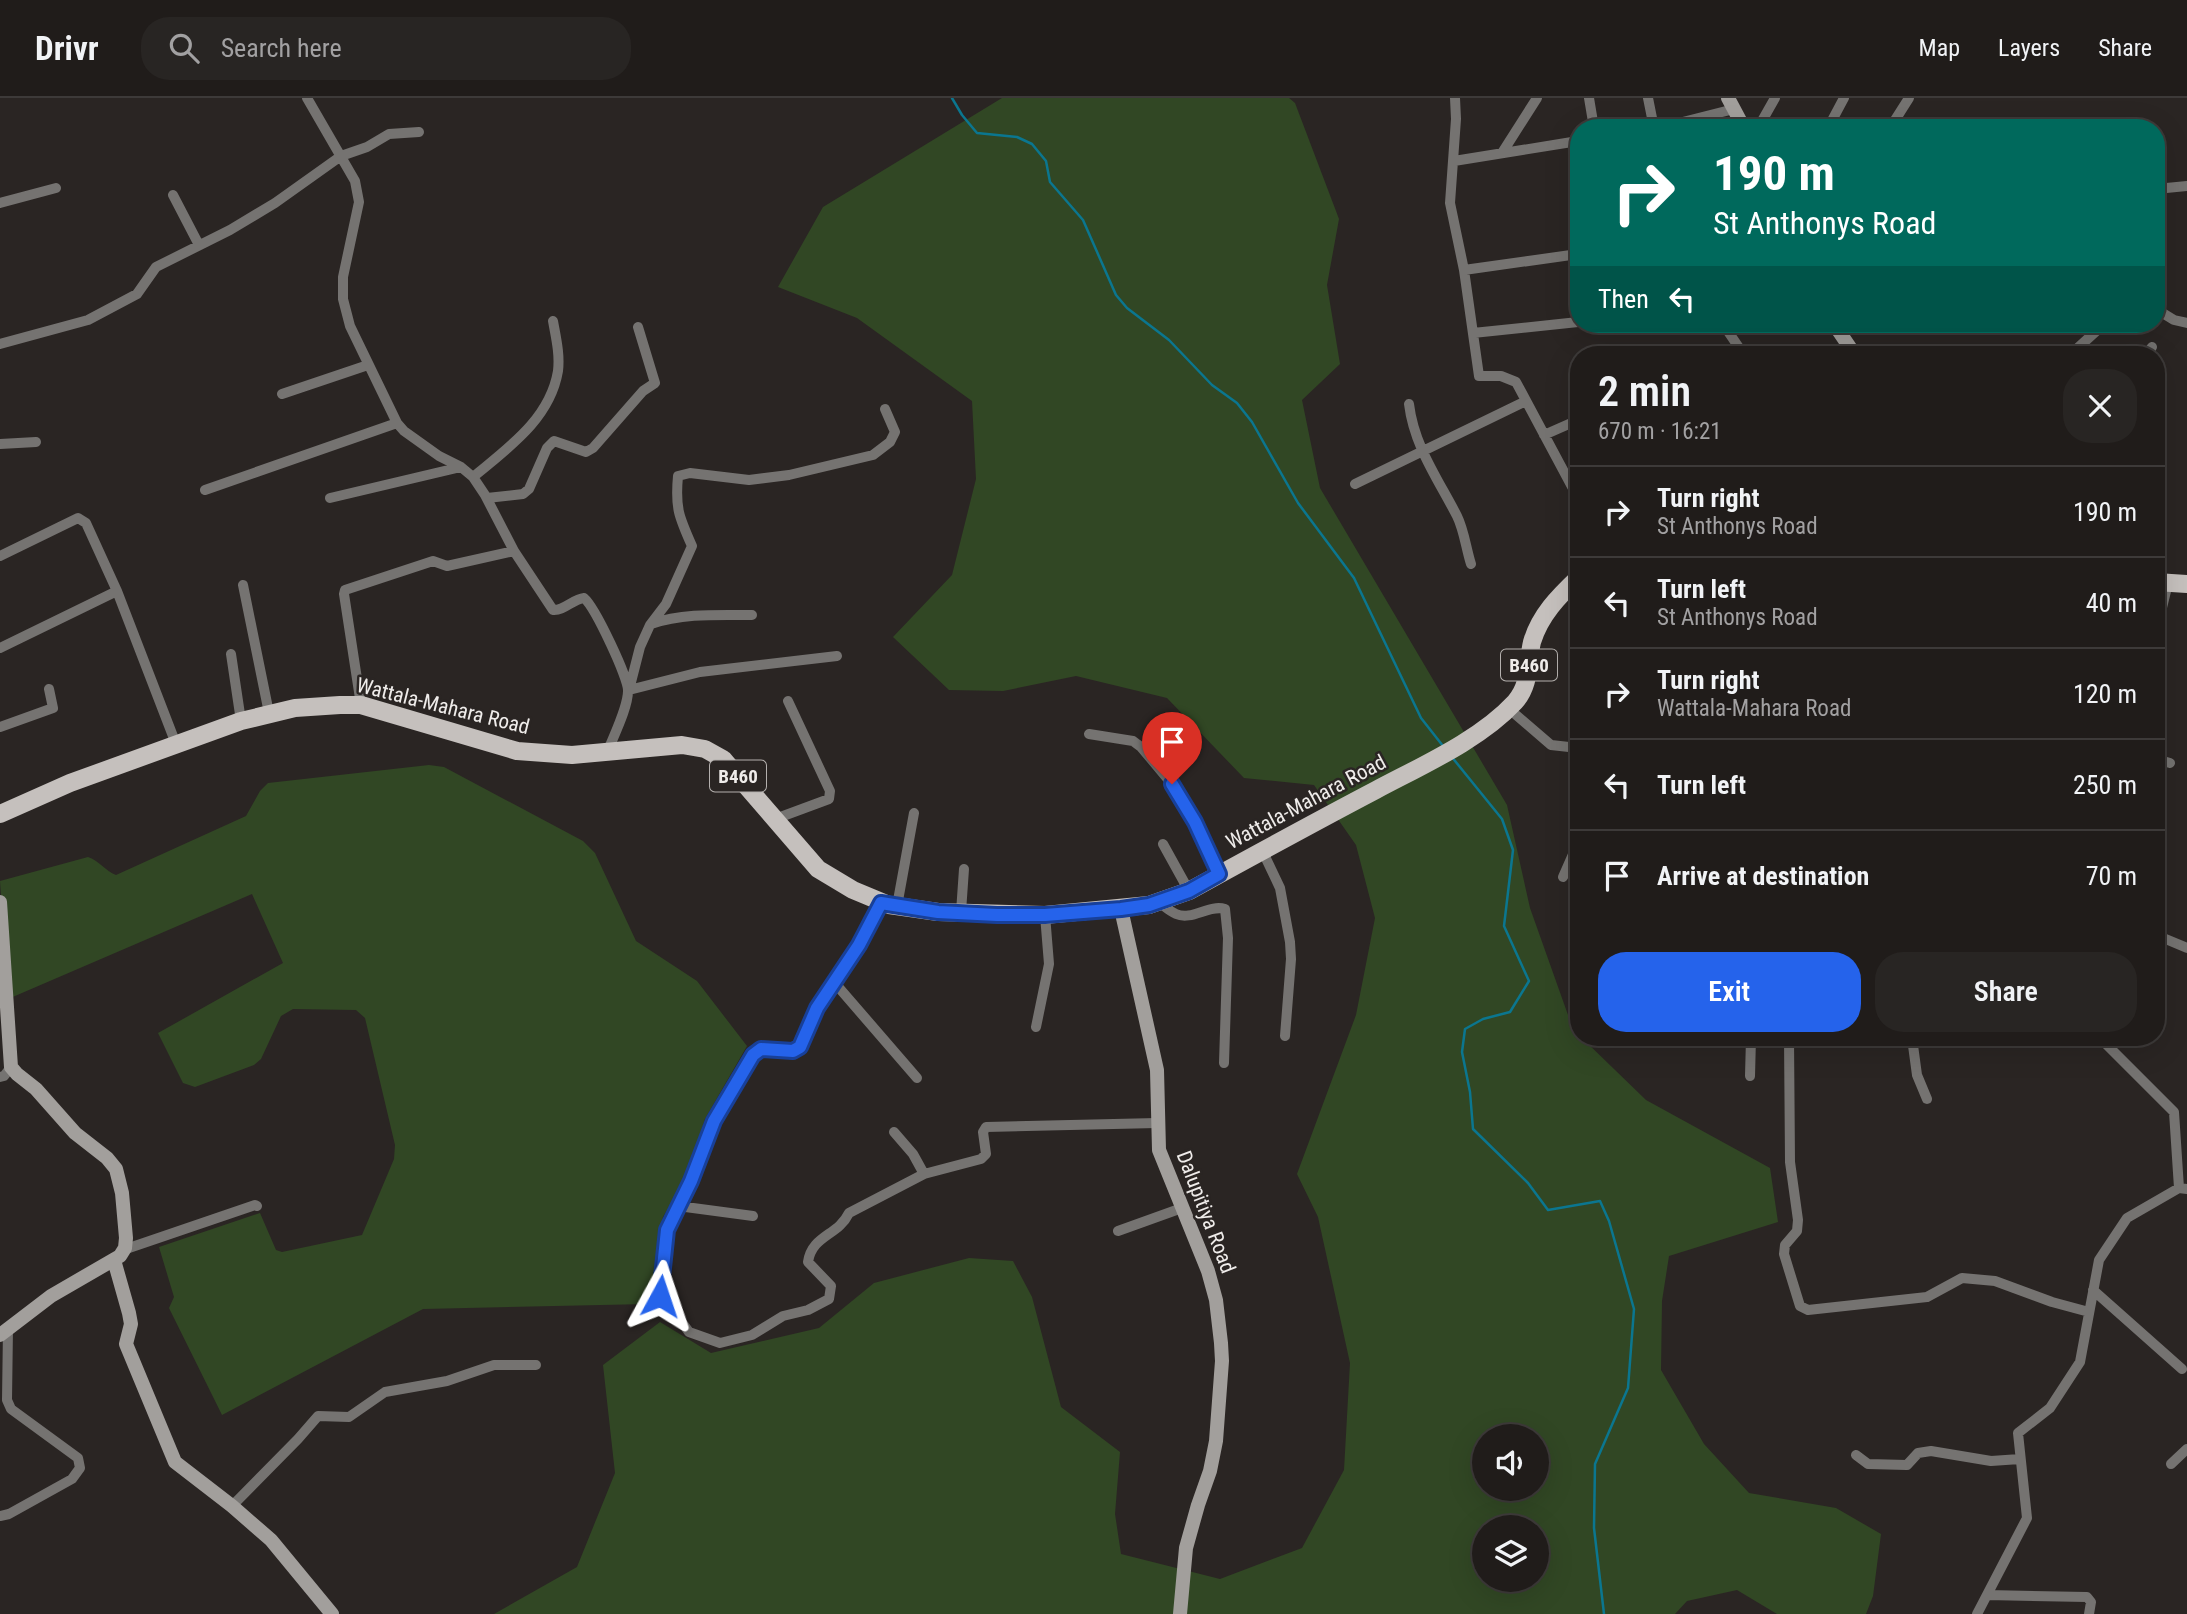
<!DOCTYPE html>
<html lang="en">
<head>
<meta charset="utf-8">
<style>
  body { margin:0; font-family:"Roboto Condensed",sans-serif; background:#282523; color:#f1f3f6; height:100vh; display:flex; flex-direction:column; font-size:26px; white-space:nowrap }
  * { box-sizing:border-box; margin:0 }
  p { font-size:23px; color:#a2a1a2 }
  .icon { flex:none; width:38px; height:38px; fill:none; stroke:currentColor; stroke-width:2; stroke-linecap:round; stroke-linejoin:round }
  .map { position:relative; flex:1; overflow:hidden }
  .drawer { position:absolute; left:1570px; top:248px; width:595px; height:700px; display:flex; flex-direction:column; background:#201c1a; border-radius:28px; box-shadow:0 7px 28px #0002,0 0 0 2px #3d3a39 }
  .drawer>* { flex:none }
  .top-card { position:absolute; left:1570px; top:21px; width:595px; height:214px; border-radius:28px; box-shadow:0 7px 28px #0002,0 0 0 2px #3d3a39; background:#00695c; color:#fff; overflow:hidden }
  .fabs { position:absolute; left:1472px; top:1326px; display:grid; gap:14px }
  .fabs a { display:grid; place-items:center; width:77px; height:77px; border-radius:50%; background:#201c1a; box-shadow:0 7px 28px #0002,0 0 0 2px #3d3a39; font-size:35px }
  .pin { position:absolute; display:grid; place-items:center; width:60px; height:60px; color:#fff; margin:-72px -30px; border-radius:50% 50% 50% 0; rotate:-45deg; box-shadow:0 0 7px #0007 }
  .pin .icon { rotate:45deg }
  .me { position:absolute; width:77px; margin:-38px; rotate:5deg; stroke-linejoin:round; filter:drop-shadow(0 0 5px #0008) }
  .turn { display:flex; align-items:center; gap:24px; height:147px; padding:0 28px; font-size:32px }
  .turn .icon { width:91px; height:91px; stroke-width:2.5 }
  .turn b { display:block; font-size:49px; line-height:60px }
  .then { display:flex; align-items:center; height:66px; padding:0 28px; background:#0003; gap:14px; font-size:26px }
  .round { display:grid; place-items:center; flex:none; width:74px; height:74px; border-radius:28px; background:#282523 }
  .overview { display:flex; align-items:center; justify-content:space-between; height:119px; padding:0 28px }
  h1 { font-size:42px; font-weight:600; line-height:52px }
  .primary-button { display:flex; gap:14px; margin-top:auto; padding:14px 28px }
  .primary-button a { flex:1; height:80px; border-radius:28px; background:#2563eb; color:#fff; font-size:28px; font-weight:600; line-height:80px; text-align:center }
  .primary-button a+a { background:#282523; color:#f1f3f6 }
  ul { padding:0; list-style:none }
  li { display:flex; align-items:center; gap:21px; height:91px; padding:0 28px; border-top:2px solid #3d3a39 }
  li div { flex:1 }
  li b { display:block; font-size:26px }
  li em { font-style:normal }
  header { display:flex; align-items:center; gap:42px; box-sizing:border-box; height:98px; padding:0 35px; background:#201c1a; border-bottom:2px solid #3d3a39 }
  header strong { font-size:33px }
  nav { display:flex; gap:38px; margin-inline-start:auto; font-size:24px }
  .search { width:490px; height:63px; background:#282523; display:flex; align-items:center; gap:18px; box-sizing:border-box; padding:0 24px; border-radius:28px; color:#a2a1a2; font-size:26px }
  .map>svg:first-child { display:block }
</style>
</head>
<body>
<header>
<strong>Drivr</strong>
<div class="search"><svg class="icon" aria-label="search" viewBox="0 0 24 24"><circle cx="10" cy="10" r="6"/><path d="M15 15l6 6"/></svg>Search here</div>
<nav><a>Map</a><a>Layers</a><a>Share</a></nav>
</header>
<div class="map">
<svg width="2187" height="1516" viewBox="0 0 2187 1516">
  <rect width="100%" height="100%" fill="#2a2523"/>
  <!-- green -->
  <path fill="#314724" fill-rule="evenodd" d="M1002,0h287l6,5 44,116 -12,66 13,79 -38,36 18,88 187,317 23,103 43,121 5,5v4h4l64,62 124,68 8,54 -109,34 -7,45 -1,69 43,74 45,49 87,15 45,26 -8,62 -7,18h-89l-40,-24 -50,11 -12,13h-1181l83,-47 38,-94 -12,-108 57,-43 51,31 108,-25 55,-45 95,-25 44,3 19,36 29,110 59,45 -5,62 6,40 99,25 82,-31 42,-78 6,-107 -32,-146 -21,-43 59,-159 19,-97 -19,-73 -42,-60 -70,-7 -77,-80 -91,-22 -73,15 -54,-1 -56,-53 59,-62 24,-96 -4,-78 -115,-83 -79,-31 45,-80zM1484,1339h52v52h-52zM1484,1430h52v52h-52z
    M429,667l15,2 139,74 12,12 41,88 61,40 50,65 -42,73 -19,59 -23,39 -11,83 -4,4 -225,5 -201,106 -53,-107 5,-11 -15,-50 101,-34 16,37 6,2 80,-17 32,-76 1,-14 -30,-127 -9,-8 -63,-1 -12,7 -20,43 -7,6 -59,22 -12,-4 -25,-50 125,-70 -31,-69 -244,105 -8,-118 88,-24c12,4 17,14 28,18l130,-59 14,-25 8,-8z"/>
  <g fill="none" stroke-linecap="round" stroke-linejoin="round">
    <!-- stream -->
    <path stroke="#0b768f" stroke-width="2.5" d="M952,0l10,17 15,18 40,4 15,7 14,17 4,21 33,38 33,75 11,13 42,32 43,45 25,18 15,19 46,81 56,75 67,140 22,28
      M1451,658l51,63 11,31 -9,76 25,55 -19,31 -27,7 -18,10 -3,23 8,40 3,37 55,54 20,27 52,-9 9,20 25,88 -6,79 -33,76 -1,64 10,86"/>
    <!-- street -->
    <path stroke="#757371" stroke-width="10" d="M307,0l48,83 4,21 -16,75v22l7,27 47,97 7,8 35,25 22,11 12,10 12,18 29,56 39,59c11,1 20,-11 31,-12 11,9 45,81 44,93 0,17 -15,46 -21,62
      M1455,0l1,21 -6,84 14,67 15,106h22l15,6 62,116
      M1589,0l5,30
      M1648,0l6,30
      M1659,30l75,-19
      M1758,30l17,-30
      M1828,30l16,-30
      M1890,30l19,-30
      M1502,55l35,-55
      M1454,63l124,-20
      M2156,91l31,-3
      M173,97l26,50
      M0,105l56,-15
      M1464,172l114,-16
      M2156,211l18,11 13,3
      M1723,226l21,31
      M1473,235l105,-11
      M0,246l88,-24 49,-26 19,-27 74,-37 45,-27 66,-47 26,-9 22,-13 30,-2
      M2070,257l34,-31
      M2146,257l6,-8
      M2156,286v-2
      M282,296l86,-29
      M1409,306c5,42 29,75 48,112 7,14 9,32 14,48
      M1544,337l34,-15
      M0,346l36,-2
      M473,379c35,-29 77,-58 85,-106 2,-17 -2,-33 -5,-50
      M1355,386l171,-83
      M205,392l192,-67
      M330,400l131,-31
      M487,400l36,-4 6,-5 18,-41 7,-7 32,11 7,-4 50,-57 12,-8 -17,-56
      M0,458l78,-38 8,5 31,68 59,153
      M243,487l26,128
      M651,526c32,-11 67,-9 101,-9
      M2156,534l12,-49
      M0,550l117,-57
      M231,556l10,67
      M837,558l-137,16 -71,18 11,-43 10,-22 16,-21 26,-58c-13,-29 -17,-38 -14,-70l12,-3 59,7 40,-5 84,-20 17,-13 5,-10 -10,-23
      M361,607l-17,-111 1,-4 88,-29 14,5 67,-15
      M1508,610l43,37 27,3
      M0,629l53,-19 -4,-19
      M1089,636l44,7 8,6 31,37 23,38 24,52
      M2156,661l14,4
      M775,721l54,-20 1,-8 -42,-90
      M1163,746l26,47
      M1262,752l18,38 10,54 1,17 -6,77
      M1563,779l15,-34
      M1157,803c6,4 12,10 19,13 16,7 33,-10 49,-5l3,29 -4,125
      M881,805l-21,42 -43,63 -17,39 -7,4 -32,-2 -8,6 -39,66 -23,60 -24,49 -7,66 10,10 19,26 31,11 32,-8 31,-19 25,-6 21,-11 2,-13 -23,-24c4,-27 30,-26 41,-49l75,-39 -11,-20 -19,-22
      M897,808l17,-93
      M961,814l3,-43
      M2156,837l31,13
      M834,884l83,96
      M1036,929l13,-63 -4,-49
      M1789,940l1,124 8,58 -1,11 -12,14 -1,9 16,52 8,4 119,-13 35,-19 33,3 57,21 37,10
      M1912,940l5,37 10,24
      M2100,940l74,74 5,76
      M1750,978l1,-38
      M0,979l4,-1 7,-9
      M924,1076l57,-15 5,-5 -3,-22 3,-5 171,-4
      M678,1108l75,10
      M1118,1133l64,-23
      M125,1150h4l126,-43 2,1
      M2093,1192l89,79
      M1856,1357l12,9 39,1 11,-12 13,-2 60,10 29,-2
      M2171,1366l16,-15
      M232,1408l66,-67 20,-23 31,1 36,-25 62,-11 47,-16h42
      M0,1418l9,-2 63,-35 8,-11 -2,-10 -67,-49 -4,-9 1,-72
      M1987,1497l100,2 4,5 -2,12
      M1977,1516l50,-96 -9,-85 32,-25 30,-46 19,-102 28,-42 52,-30 8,1"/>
    <!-- secondary -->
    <path stroke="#a29f9c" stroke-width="14" d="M1728,0l16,30
      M1834,226l21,31
      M0,804l11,165 6,7 19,15 39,44 32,25 9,11 6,24 4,45 -1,10 -5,8 -69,40 -51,39
      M1121,811l36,161 2,80 49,121 8,29 5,43 1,18 -6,80 -6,30 -12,34 -12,43 -6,66
      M114,1162l15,53 2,11 -5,20 49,118 57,44 39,34 61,74"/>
    <!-- primary -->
    <path stroke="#c5c0bd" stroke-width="18" d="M2156,484l31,2
      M0,716l70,-31 171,-62 54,-13 45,-3h21l156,46 55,4 110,-10 23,4 18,10 95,110 35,21 36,15 49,7 107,3 104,-10 40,-14c62,-34 124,-68 187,-101 45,-24 104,-50 139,-88 16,-18 12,-39 17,-60 8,-27 27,-46 46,-64"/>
  </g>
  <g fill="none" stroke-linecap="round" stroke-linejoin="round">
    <!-- route casing -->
    <g stroke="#184099" stroke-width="18">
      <path id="route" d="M660,1198l7,-66 24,-49 23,-60 39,-66 8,-6 32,2 7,-4 17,-39 42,-63 22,-42 57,9 59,3h48l76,-6 28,-4 40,-14 30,-17 -24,-52 -23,-38"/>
    </g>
    <!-- route -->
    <use href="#route" stroke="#2563eb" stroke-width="12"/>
  </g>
  <g text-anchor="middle" stroke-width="5" stroke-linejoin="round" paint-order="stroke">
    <!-- shield labels -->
    <g fill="#2a2523" stroke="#b4b0ae" stroke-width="2">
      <rect x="1501" y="551.5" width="56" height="31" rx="5"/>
      <rect x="710" y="662.5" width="56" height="31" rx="5"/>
    </g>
    <g font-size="19" font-weight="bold" fill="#efecea">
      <text x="1529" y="574">B460</text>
      <text x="738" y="685">B460</text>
    </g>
    <!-- street labels -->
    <g font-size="21" fill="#efecea" stroke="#2a2523">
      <text transform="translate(443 608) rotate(14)" y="7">Wattala-Mahara Road</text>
      <text transform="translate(1306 704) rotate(-28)" y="7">Wattala-Mahara Road</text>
      <text transform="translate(1206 1114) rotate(69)" y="7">Dalupitiya Road</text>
    </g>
  </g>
</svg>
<div class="fabs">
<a><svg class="icon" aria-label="sound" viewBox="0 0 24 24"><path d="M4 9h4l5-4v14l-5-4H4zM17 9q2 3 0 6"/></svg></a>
<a><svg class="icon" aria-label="layers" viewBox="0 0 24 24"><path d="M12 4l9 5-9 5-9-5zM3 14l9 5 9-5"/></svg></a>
</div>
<div class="pin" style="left:1172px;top:686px;background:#d93025"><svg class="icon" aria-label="arrive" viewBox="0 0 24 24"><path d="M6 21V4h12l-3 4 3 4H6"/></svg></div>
<svg class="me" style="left:660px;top:1198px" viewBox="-20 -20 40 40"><path d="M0-17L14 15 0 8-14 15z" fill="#2563eb" stroke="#fff" stroke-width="4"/></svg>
<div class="top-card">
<div class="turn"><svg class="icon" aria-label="right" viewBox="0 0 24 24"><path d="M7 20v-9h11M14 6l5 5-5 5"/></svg><div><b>190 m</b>St Anthonys Road</div></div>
<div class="then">Then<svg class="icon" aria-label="left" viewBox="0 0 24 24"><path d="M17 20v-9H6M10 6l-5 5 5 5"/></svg></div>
</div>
<section class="drawer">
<div class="overview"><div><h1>2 min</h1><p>670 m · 16:21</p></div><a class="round"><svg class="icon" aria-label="close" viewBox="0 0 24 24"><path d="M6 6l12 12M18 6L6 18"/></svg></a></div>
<ul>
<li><svg class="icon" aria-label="right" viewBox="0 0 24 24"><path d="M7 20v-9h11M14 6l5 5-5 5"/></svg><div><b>Turn right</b><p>St Anthonys Road</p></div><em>190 m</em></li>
<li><svg class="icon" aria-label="left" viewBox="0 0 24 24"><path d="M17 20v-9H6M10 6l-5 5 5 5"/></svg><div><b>Turn left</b><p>St Anthonys Road</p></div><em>40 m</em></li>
<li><svg class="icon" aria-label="right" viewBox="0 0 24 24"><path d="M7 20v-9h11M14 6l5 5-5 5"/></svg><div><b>Turn right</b><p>Wattala-Mahara Road</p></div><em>120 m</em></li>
<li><svg class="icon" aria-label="left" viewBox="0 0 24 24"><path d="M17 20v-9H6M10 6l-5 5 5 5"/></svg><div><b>Turn left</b></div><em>250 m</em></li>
<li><svg class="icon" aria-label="arrive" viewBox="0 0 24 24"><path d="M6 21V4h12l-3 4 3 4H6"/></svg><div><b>Arrive at destination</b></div><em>70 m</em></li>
</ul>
<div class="primary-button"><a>Exit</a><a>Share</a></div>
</section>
</div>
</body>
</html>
